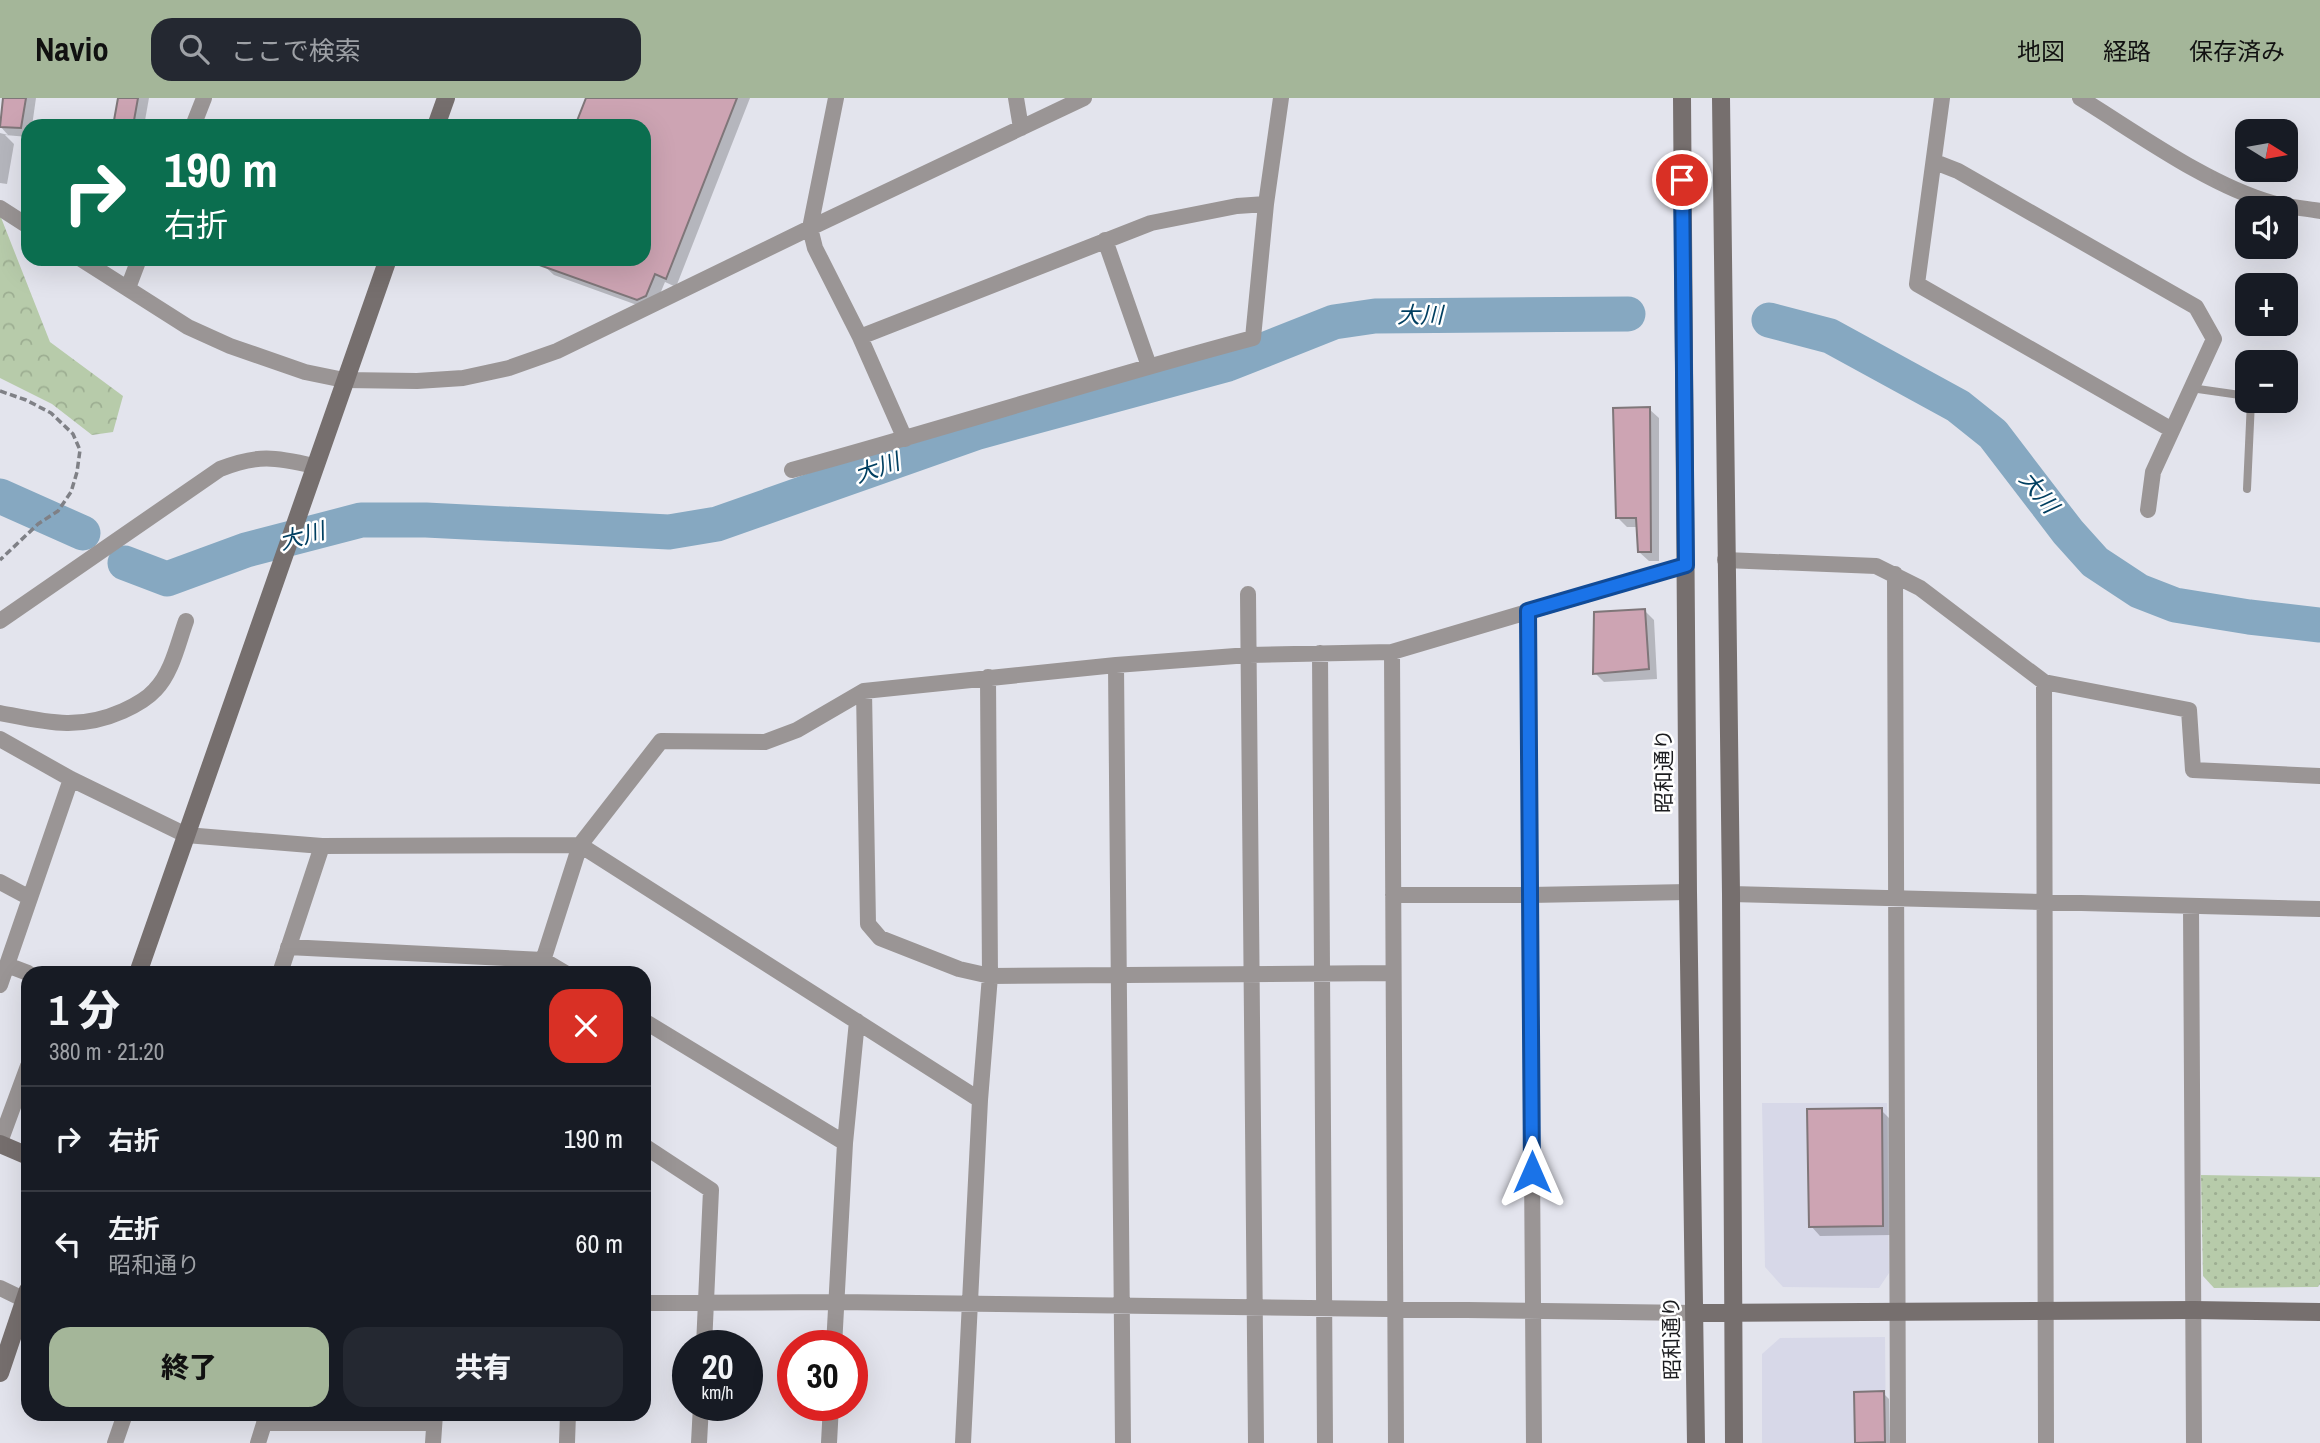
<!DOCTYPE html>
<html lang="ja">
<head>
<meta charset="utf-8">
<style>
  body { margin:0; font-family:"Archivo Narrow","Noto Sans JP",sans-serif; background:#242831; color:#f1f3f6; height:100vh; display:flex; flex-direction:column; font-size:26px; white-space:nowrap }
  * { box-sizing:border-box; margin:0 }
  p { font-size:23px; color:#9ea1a6 }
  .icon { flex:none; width:38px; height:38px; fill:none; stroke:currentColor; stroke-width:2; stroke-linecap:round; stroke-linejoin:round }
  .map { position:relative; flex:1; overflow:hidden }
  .panel { position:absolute; left:21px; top:868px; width:630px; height:455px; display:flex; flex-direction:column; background:#171b24; border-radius:21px; box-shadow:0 7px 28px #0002 }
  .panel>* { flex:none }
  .guide { position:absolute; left:21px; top:21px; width:630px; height:147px; border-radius:21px; box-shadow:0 7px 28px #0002; background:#0b6e4f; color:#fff; overflow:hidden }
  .needle { width:46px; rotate:101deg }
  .fabs { position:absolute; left:2235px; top:21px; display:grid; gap:14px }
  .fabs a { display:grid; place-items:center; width:63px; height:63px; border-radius:14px; background:#171b24; box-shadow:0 7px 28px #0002; font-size:35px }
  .speed { position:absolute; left:672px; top:1232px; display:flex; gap:14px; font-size:35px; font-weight:700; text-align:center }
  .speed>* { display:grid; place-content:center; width:91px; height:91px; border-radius:50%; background:#171b24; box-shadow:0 7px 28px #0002; line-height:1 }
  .speed small { font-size:18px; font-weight:400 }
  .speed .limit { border:10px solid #d22; background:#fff; color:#111 }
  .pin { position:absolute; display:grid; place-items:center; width:60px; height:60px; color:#fff; margin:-30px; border:4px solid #fff; border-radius:50%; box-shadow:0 2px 7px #0007 }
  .me { position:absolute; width:77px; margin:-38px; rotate:0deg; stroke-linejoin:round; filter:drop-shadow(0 0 5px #0008) }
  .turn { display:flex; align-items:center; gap:24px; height:147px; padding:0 28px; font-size:32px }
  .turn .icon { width:91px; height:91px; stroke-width:2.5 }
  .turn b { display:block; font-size:49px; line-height:60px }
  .round { display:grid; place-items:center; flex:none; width:74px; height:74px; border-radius:21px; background:#242831 }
  .headline { display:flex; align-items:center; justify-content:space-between; height:119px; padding:0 28px }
  h1 { font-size:42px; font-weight:800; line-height:52px }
  .action { display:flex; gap:14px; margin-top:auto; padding:14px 28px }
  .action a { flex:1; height:80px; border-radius:21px; background:#a4b699; color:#111; font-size:28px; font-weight:800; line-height:80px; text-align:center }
  .action a+a { background:#242831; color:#f1f3f6 }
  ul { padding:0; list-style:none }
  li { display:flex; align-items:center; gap:21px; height:105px; padding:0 28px; border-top:2px solid #363941 }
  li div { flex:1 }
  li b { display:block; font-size:26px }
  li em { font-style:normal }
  header { display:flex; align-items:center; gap:42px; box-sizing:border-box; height:98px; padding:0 35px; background:#a4b699; color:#111 }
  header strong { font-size:33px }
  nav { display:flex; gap:38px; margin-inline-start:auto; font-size:24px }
  .search { width:490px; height:63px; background:#242831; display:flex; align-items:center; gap:18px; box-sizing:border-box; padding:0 24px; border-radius:21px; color:#9ea1a6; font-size:26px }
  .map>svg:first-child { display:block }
</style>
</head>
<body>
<header>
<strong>Navio</strong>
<div class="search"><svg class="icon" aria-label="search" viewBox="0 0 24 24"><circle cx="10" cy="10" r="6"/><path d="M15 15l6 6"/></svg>ここで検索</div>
<nav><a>地図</a><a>経路</a><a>保存済み</a></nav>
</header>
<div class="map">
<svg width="2320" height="1345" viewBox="0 0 2320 1345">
  <defs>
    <pattern id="grass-dots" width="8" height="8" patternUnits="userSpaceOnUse" patternTransform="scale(1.75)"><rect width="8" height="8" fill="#b7cbaa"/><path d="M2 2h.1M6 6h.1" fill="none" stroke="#9dae92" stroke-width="1.8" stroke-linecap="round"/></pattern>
    <pattern id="forest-crowns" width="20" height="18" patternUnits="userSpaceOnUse" patternTransform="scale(1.75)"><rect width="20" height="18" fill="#b7cbaa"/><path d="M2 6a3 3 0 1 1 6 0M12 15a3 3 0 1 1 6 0" fill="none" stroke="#9dae92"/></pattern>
  </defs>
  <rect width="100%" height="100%" fill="#e3e4ed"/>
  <!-- built -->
  <path fill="#d7d8e8" d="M1762,1005h125l2,170 -10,15 -96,-1 -18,-20z
    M1885,1239l1,106h-124v-89l18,-16z"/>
  <!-- grass -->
  <path fill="url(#grass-dots)" d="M2201,1077l119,2v107l-2,3 -104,1 -11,-12z"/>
  <!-- forest -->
  <path fill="url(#forest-crowns)" d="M0,117l50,127 73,54 -10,36 -21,3 -40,-31 -52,-26z"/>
  <!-- shadow -->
  <path fill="#0003" d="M5,0h31l-4,28h-4v11l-23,-2 9,9 -7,40 -7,-1v-50l8,2 -8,-9z
    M120,0h29l-5,28 -18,-1z
    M588,0h162l-74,189 -11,-5 -10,24 -7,3 -94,-34 -10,-9 3,-7h97v-133h-67z
    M1649,311l10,9v143h-10l-10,-9 -1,-25h-11l-9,-9z
    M1645,513l9,9 3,59 -53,3 -9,-9z
    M1881,1012l10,10 1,115 -72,1 -9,-10z
    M1883,1295l6,6 1,44h-32l-1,-1z"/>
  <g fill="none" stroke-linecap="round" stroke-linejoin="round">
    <!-- river -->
    <path stroke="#86a8c1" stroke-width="35" d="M1769,222l61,16 128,70 35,28 75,98 27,30 44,29 36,14 74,12 71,8
      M0,398l83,37
      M125,465l42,16 79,-29 115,-30h65l243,12 48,-8 261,-92 250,-68 106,-42 41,-6 253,-2"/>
  </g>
  <!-- building -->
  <path fill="#cda4b3" stroke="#7f7679" stroke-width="2" d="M3,0h23l-5,30 -21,-1z
    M118,0h20l-5,28h-20z
    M586,0h151l-71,181 -11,-5 -9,22 -9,4 -109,-39 1,-2h115v-133h-69z
    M1650,309l1,145h-13l-2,-34h-20l-3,-110z
    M1645,511l4,60 -56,5 1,-62z
    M1882,1010l1,118 -74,1 -2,-118z
    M1884,1293l1,51 -30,1 -1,-51z"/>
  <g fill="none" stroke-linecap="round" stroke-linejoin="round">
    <!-- path -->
    <path stroke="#7f8086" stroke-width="3.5" stroke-dasharray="7 3.5" stroke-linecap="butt" d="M0,293l26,9 25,13 22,21 7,16 -3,22 -6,20 -13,19 -20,13 -38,36"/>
    <!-- lane -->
    <path stroke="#9a9595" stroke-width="8" d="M2191,290l56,8
      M2247,391l4,-88"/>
    <!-- street -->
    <path stroke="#9a9595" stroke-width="16" d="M836,0l-26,130 5,20 45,89 45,102
      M1016,0l5,30
      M1942,0l-25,186 255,146
      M2080,0c57,35 128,87 192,105 15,4 32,5 48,8
      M193,28l11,-28
      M1935,64l23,9 238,136 18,32 -61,133 -5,38
      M0,110l28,18
      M1105,142l44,126
      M81,161l107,68 42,19 75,26 39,8 73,1 46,-3 46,-10 48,-17 253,-123 274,-130
      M128,190l11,-29
      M860,239l291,-114 86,-17 29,-2
      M792,372c154,-42 306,-91 461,-132l13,-134 15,-106
      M1725,462l151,6 44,22 124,94 145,28 4,60 127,6
      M1895,476l3,869
      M1248,496l8,849
      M1528,513l6,832
      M0,523l220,-152c38,-15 55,-12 94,-3
      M1392,554l4,791
      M1320,555l5,790
      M1116,567l7,778
      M2044,584l2,761
      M864,593l4,233 12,14 79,31 31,7 403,-3
      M0,615c46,9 78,18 123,-2 11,-5 24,-12 32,-21 17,-17 23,-47 31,-69
      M0,641l71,40 115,56 136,11 258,-1 400,255
      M0,784l30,16
      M1731,796l589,15
      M1393,797h137l158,-3
      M2191,809l3,536
      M288,849l255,13 22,13
      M7,867l21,8
      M280,875l42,-127
      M539,875l41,-128 81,-104 104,1 32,-12 67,-39 252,-26 133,-10 143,-3 294,-87
      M0,887l71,-206
      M644,923l201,122
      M0,1044l28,-76
      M644,1048l67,44 -7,156
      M0,1190l25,12
      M644,1205l193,-1 858,11
      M834,1248l11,-203 12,-122
      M264,1325h170
      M115,1345l10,-29
      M258,1345l9,-29
      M433,1345l2,-29
      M567,1345l1,-29
      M699,1345l2,-38
      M829,1345l2,-38
      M963,1345l17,-343 10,-124 -2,-299"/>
    <!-- secondary -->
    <path stroke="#766f6e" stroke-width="18" d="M1682,0l6,794 8,551
      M1721,0l10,796 3,549
      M436,28l10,-28
      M138,875l250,-714
      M0,1046l28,12
      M1695,1215l499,-3 126,2
      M0,1275l28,-83"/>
  </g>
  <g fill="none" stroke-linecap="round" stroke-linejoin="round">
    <!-- route casing -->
    <g stroke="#114b97" stroke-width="18">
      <path id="route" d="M1532,1074l-4,-561 158,-46 -4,-385"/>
    </g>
    <!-- route -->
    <use href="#route" stroke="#1a73e8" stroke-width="12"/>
  </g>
  <g text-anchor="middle" stroke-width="5" stroke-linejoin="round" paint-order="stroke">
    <!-- street labels -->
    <g font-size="21" fill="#1b1c1f" stroke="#fff">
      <text transform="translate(1664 673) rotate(-90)" y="7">昭和通り</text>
      <text transform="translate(1672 1240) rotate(-91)" y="7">昭和通り</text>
    </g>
    <!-- water labels -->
    <g font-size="23" font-style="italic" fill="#003f61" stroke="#fff">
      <text x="1420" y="225">大川</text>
      <text transform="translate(877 370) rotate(-19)" y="8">大川</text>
      <text transform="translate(2039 394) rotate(51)" y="8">大川</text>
      <text transform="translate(302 438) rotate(-15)" y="8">大川</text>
    </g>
  </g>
</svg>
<div class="fabs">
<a><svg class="needle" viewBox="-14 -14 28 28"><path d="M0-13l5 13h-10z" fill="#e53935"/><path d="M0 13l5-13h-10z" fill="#9ea1a6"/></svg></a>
<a><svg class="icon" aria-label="sound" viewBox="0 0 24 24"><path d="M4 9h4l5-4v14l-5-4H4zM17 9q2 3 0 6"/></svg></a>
<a>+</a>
<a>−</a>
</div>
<div class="speed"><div>20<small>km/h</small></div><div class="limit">30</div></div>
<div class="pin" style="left:1682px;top:82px;background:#d93025"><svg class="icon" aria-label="arrive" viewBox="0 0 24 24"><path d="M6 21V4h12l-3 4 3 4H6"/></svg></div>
<svg class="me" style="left:1532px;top:1074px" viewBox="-20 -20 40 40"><path d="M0-17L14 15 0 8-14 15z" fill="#1a73e8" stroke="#fff" stroke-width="4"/></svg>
<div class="guide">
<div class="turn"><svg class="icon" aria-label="right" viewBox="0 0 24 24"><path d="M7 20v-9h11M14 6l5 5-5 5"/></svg><div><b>190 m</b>右折</div></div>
</div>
<section class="panel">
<div class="headline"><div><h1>1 分</h1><p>380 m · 21:20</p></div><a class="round" style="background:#d93025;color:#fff"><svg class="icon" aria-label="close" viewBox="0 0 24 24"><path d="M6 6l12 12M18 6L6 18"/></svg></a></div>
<ul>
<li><svg class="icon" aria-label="right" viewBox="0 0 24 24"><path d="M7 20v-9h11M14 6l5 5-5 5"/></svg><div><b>右折</b></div><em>190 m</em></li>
<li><svg class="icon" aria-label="left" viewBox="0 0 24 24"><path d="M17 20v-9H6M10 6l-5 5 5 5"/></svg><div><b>左折</b><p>昭和通り</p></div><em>60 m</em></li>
</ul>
<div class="action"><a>終了</a><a>共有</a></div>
</section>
</div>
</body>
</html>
